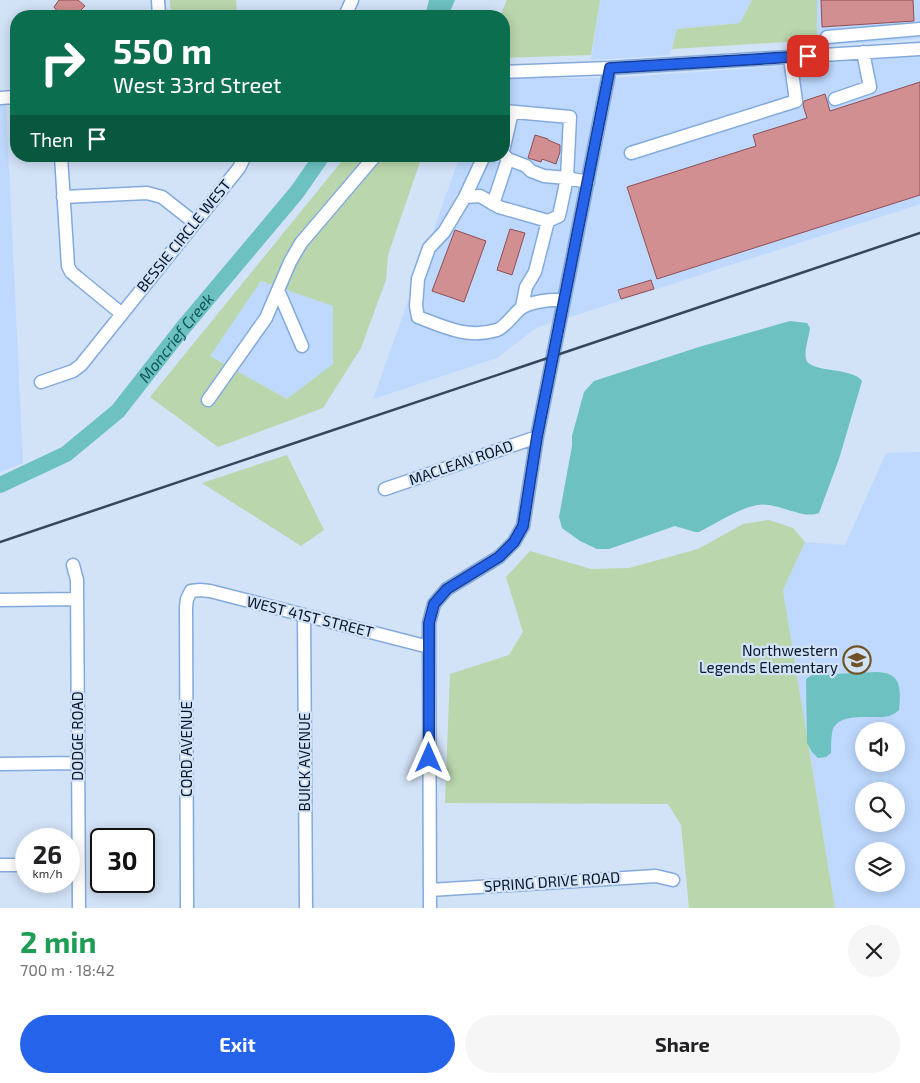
<!DOCTYPE html>
<html lang="en">
<head>
<meta charset="utf-8">
<style>
  body { margin:0; font-family:"Exo 2",sans-serif; background:#f6f6f6; color:#202124; height:100vh; display:flex; flex-direction:column; font-size:19px; white-space:nowrap }
  * { box-sizing:border-box; margin:0 }
  p { font-size:16px; color:#757577 }
  .icon { flex:none; width:28px; height:28px; fill:none; stroke:currentColor; stroke-width:2; stroke-linecap:round; stroke-linejoin:round }
  .map { position:relative; height:908px; overflow:hidden }
  .details { display:flex; flex-direction:column; background:#fff; flex:1 }
  .details>* { flex:none }
  .top-card { position:absolute; left:10px; top:10px; width:500px; height:152px; border-radius:20px; box-shadow:0 2px 12px #0003; background:#0b6e4f; color:#fff; overflow:hidden }
  .buttons { position:absolute; left:855px; top:722px; display:grid; gap:10px }
  .buttons a { display:grid; place-items:center; width:50px; height:50px; border-radius:50%; background:#fff; box-shadow:0 2px 12px #0003; font-size:25px }
  .speed { position:absolute; left:15px; top:828px; display:flex; gap:10px; font-size:25px; font-weight:700; text-align:center }
  .speed>* { display:grid; place-content:center; width:65px; height:65px; border-radius:50%; background:#fff; box-shadow:0 2px 12px #0003; line-height:1 }
  .speed small { font-size:12px; font-weight:400 }
  .speed .limit { border:2px solid #111; border-radius:8px; background:#fff; color:#111 }
  .pin { position:absolute; display:grid; place-items:center; width:42px; height:42px; color:#fff; margin:-21px; border-radius:10px; box-shadow:0 2px 8px #0006 }
  .me { position:absolute; width:55px; margin:-28px; rotate:0deg; stroke-linejoin:round; filter:drop-shadow(0 0 4px #0008) }
  .turn { display:flex; align-items:center; gap:18px; height:105px; padding:0 20px; font-size:22px }
  .turn .icon { width:65px; height:65px; stroke-width:2.5 }
  .turn b { display:block; font-size:35px; line-height:42px }
  .then { display:flex; align-items:center; height:48px; padding:0 20px; background:#0003; gap:10px; font-size:19px }
  .round { display:grid; place-items:center; flex:none; width:52px; height:52px; border-radius:26px; background:#f6f6f6 }
  .head { display:flex; align-items:center; justify-content:space-between; height:85px; padding:0 20px }
  h1 { font-size:30px; font-weight:700; line-height:38px; color:#1e9e55 }
  .primary-button { display:flex; gap:10px; margin-top:auto; padding:10px 20px }
  .primary-button a { flex:1; height:58px; border-radius:30px; background:#2563eb; color:#fff; font-size:20px; font-weight:700; line-height:58px; text-align:center }
  .primary-button a+a { background:#f6f6f6; color:#202124 }
  .map>svg:first-child { display:block }
</style>
</head>
<body>
<div class="map">
<svg width="920" height="908" viewBox="0 0 920 908">
  <rect width="100%" height="100%" fill="#d2e2f7"/>
  <!-- built -->
  <path fill="#bed9fd" fill-rule="evenodd" d="M600,0h152l-12,23 -63,6 -7,26 -79,5z
    M817,0h103v39l-103,7z
    M920,56v148l-384,124 -39,30 -124,41 87,-243h44v-78h109z
    M0,104h6l17,359 -23,9z
    M261,281l72,25 1,58 -47,35 -77,-43z
    M920,452v456h-85l-52,-318 22,-48 40,3 41,-92zM864,731h32v33h-32zM864,791h32v33h-32zM864,851h32v33h-32z"/>
  <!-- green -->
  <path fill="#bad6ad" fill-rule="evenodd" d="M170,0h66l1,16h-66z
    M507,0h93l-9,55 -87,3v-42h-4z
    M752,0h65v40l-145,9 5,-20 63,-6z
    M346,156h76l-34,99 -2,25 -25,68 -38,60 -105,39 -68,-50zM261,281l72,25v58l-46,35 -77,-43z
    M287,455l37,75 -23,16 -99,-63z
    M769,520l24,8 12,14 -22,48 52,318h-146l-8,-83 -13,-21 -223,-1 5,-129 59,-19 14,-23 -17,-55 24,-26 61,18 38,-1 69,-19 45,-25z"/>
  <!-- water -->
  <path fill="#6dc1c1" d="M429,0h26l-7,16h-23z
    M790,321l17,2 3,5c-1,9 -6,22 -4,31 3,14 47,8 56,22l-23,78 -20,54c-18,7 -43,-12 -62,-8 -20,4 -40,18 -58,27h-4l-20,-6 -66,23h-12l-17,-8 -18,-13 -3,-11 13,-71v-10l12,-44 10,-11 105,-34z
    M877,672c25,1 24,17 22,38 -3,3 -7,5 -10,6 -17,4 -53,-6 -57,17 -1,6 -1,13 -1,20l-5,4 -8,1 -6,-6 -5,-9 -1,-64 6,-4z"/>
  <g fill="none" stroke-linecap="round" stroke-linejoin="round">
    <!-- river -->
    <path stroke="#6dc1c1" stroke-width="16" id="s1" d="M0,485l66,-31 52,-43 64,-82 115,-137 25,-36"/>
  </g>
  <!-- building -->
  <path fill="#d18f92" stroke="#8f4f54" d="M59,0h19l7,6 -9,9 -15,1 -7,-9z
    M821,0h92l1,21 -92,6z
    M920,82v113l-263,84 -30,-92 129,-41 -3,-11 54,-17 -4,-13 1,-4 21,-7 5,17z
    M535,135l13,4v1l12,5v7l-4,12 -14,-5 -1,3 -13,-4z
    M510,229l15,4 -13,42 -15,-5z
    M455,230l31,11 -22,61 -32,-11z
    M651,280l3,9 -33,10 -3,-9z"/>
  <g fill="none" stroke-linecap="round" stroke-linejoin="round">
    <!-- minor casing -->
    <g stroke="#83aadd" stroke-width="15">
      <path id="minor" d="M158,0l1,16
        M345,16l7,-16
        M827,37l93,-8
        M504,72l106,-4 310,-19
        M0,98l16,-1
        M835,99l35,-12 -7,-35
        M504,111l66,6 -3,61 -23,-2 -13,-5 -5,-5 -18,-7 -4,-4
        M504,147l8,-35
        M631,153l165,-52 -6,-43
        M61,156l7,110 3,6 7,6 44,36
        M63,197l84,-4 15,4 33,26
        M465,197l19,-41
        M493,204l15,-45
        M548,221l11,-5 8,-38 21,4
        M278,290l24,56
        M522,307l4,-20 9,-15 13,-51 -49,-14 -19,-11 -15,1 -21,35 -15,16 -11,31 -2,27 2,11c26,10 50,22 79,13 8,-3 16,-15 23,-21 8,-7 34,-11 44,-8
        M41,382l32,-11 8,-6 158,-197 6,-12
        M208,400l58,-82 24,-56 11,-19 74,-87
        M385,489l152,-52
        M73,565l4,15 2,328
        M0,600l77,-1
        M304,615l2,293
        M0,764l78,-1
        M0,865h26
        M430,890l226,-14 17,4
        M187,908l-1,-301 1,-8 4,-8 9,-1 10,1 219,56
        M430,908l-1,-285 5,-19 13,-15 52,-32 15,-15 9,-16 14,-89 73,-369"/>
    </g>
    <!-- minor -->
    <use href="#minor" stroke="#fff" stroke-width="12"/>
    <!-- rail -->
    <path stroke="#38465a" stroke-width="2.5" d="M0,542l920,-309"/>
  </g>
  <g fill="none" stroke-linecap="round" stroke-linejoin="round">
    <!-- route casing -->
    <g stroke="#184099" stroke-width="12">
      <path id="route" d="M429,758v-135l5,-19 13,-15 52,-32 15,-15 9,-16 14,-89 73,-369 198,-12"/>
    </g>
    <!-- route -->
    <use href="#route" stroke="#2563eb" stroke-width="9"/>
  </g>
  <!-- icons -->
  <defs>
    <g id="school-ring" transform="scale(1.4375)"><circle r="9.5" fill="#d2e2f7" stroke="#6f5226" stroke-width="1.5"/><path d="M0-5L7-2L0 1L-7-2ZM-4 1L0 2.5L4 1V4Q0 6-4 4Z" fill="#6f5226"/></g>
  </defs>
  <g fill-rule="evenodd">
    <use href="#school-ring" x="857" y="660"/>
  </g>
  <g text-anchor="middle" stroke-width="4.5" stroke-linejoin="round" paint-order="stroke">
    <!-- street labels -->
    <g font-size="15" fill="#061427" stroke="#d2e2f7">
      <text transform="translate(184 236) rotate(-51)" y="5">BESSIE CIRCLE WEST</text>
      <text transform="translate(461 463) rotate(-19)" y="5">MACLEAN ROAD</text>
      <text transform="translate(310 617) rotate(14)" y="5">WEST 41ST STREET</text>
      <text transform="translate(78 736) rotate(-90)" y="5">DODGE ROAD</text>
      <text transform="translate(187 749) rotate(-90)" y="5">CORD AVENUE</text>
      <text transform="translate(305 762) rotate(-90)" y="5">BUICK AVENUE</text>
      <text transform="translate(552 882) rotate(-4)" y="5">SPRING DRIVE ROAD</text>
    </g>
    <!-- poi labels -->
    <g font-size="15" fill="#061427" stroke="#d2e2f7" text-anchor="end">
      <text x="838" y="656">Northwestern<tspan x="838" dy="17">Legends Elementary</tspan></text>
    </g>
    <!-- water labels -->
    <g font-size="16" font-style="italic" fill="#0d5758" stroke="#d2e2f7">
      <text dy="6" stroke="none"><textPath href="#s1" startOffset="234">Moncrief Creek</textPath></text>
    </g>
  </g>
</svg>
<div class="buttons">
<a><svg class="icon" aria-label="sound" viewBox="0 0 24 24"><path d="M4 9h4l5-4v14l-5-4H4zM17 9q2 3 0 6"/></svg></a>
<a><svg class="icon" aria-label="search" viewBox="0 0 24 24"><circle cx="10" cy="10" r="6"/><path d="M15 15l6 6"/></svg></a>
<a><svg class="icon" aria-label="layers" viewBox="0 0 24 24"><path d="M12 4l9 5-9 5-9-5zM3 14l9 5 9-5"/></svg></a>
</div>
<div class="speed"><div>26<small>km/h</small></div><div class="limit">30</div></div>
<div class="pin" style="left:808px;top:56px;background:#d93025"><svg class="icon" aria-label="arrive" viewBox="0 0 24 24"><path d="M6 21V4h12l-3 4 3 4H6"/></svg></div>
<svg class="me" style="left:429px;top:758px" viewBox="-20 -20 40 40"><path d="M0-17L14 15 0 8-14 15z" fill="#2563eb" stroke="#fff" stroke-width="4"/></svg>
<div class="top-card">
<div class="turn"><svg class="icon" aria-label="right" viewBox="0 0 24 24"><path d="M7 20v-9h11M14 6l5 5-5 5"/></svg><div><b>550 m</b>West 33rd Street</div></div>
<div class="then">Then<svg class="icon" aria-label="arrive" viewBox="0 0 24 24"><path d="M6 21V4h12l-3 4 3 4H6"/></svg></div>
</div>
</div>
<section class="details">
<div class="head"><div><h1>2 min</h1><p>700 m · 18:42</p></div><a class="round"><svg class="icon" aria-label="close" viewBox="0 0 24 24"><path d="M6 6l12 12M18 6L6 18"/></svg></a></div>
<div class="primary-button"><a>Exit</a><a>Share</a></div>
</section>
</body>
</html>
